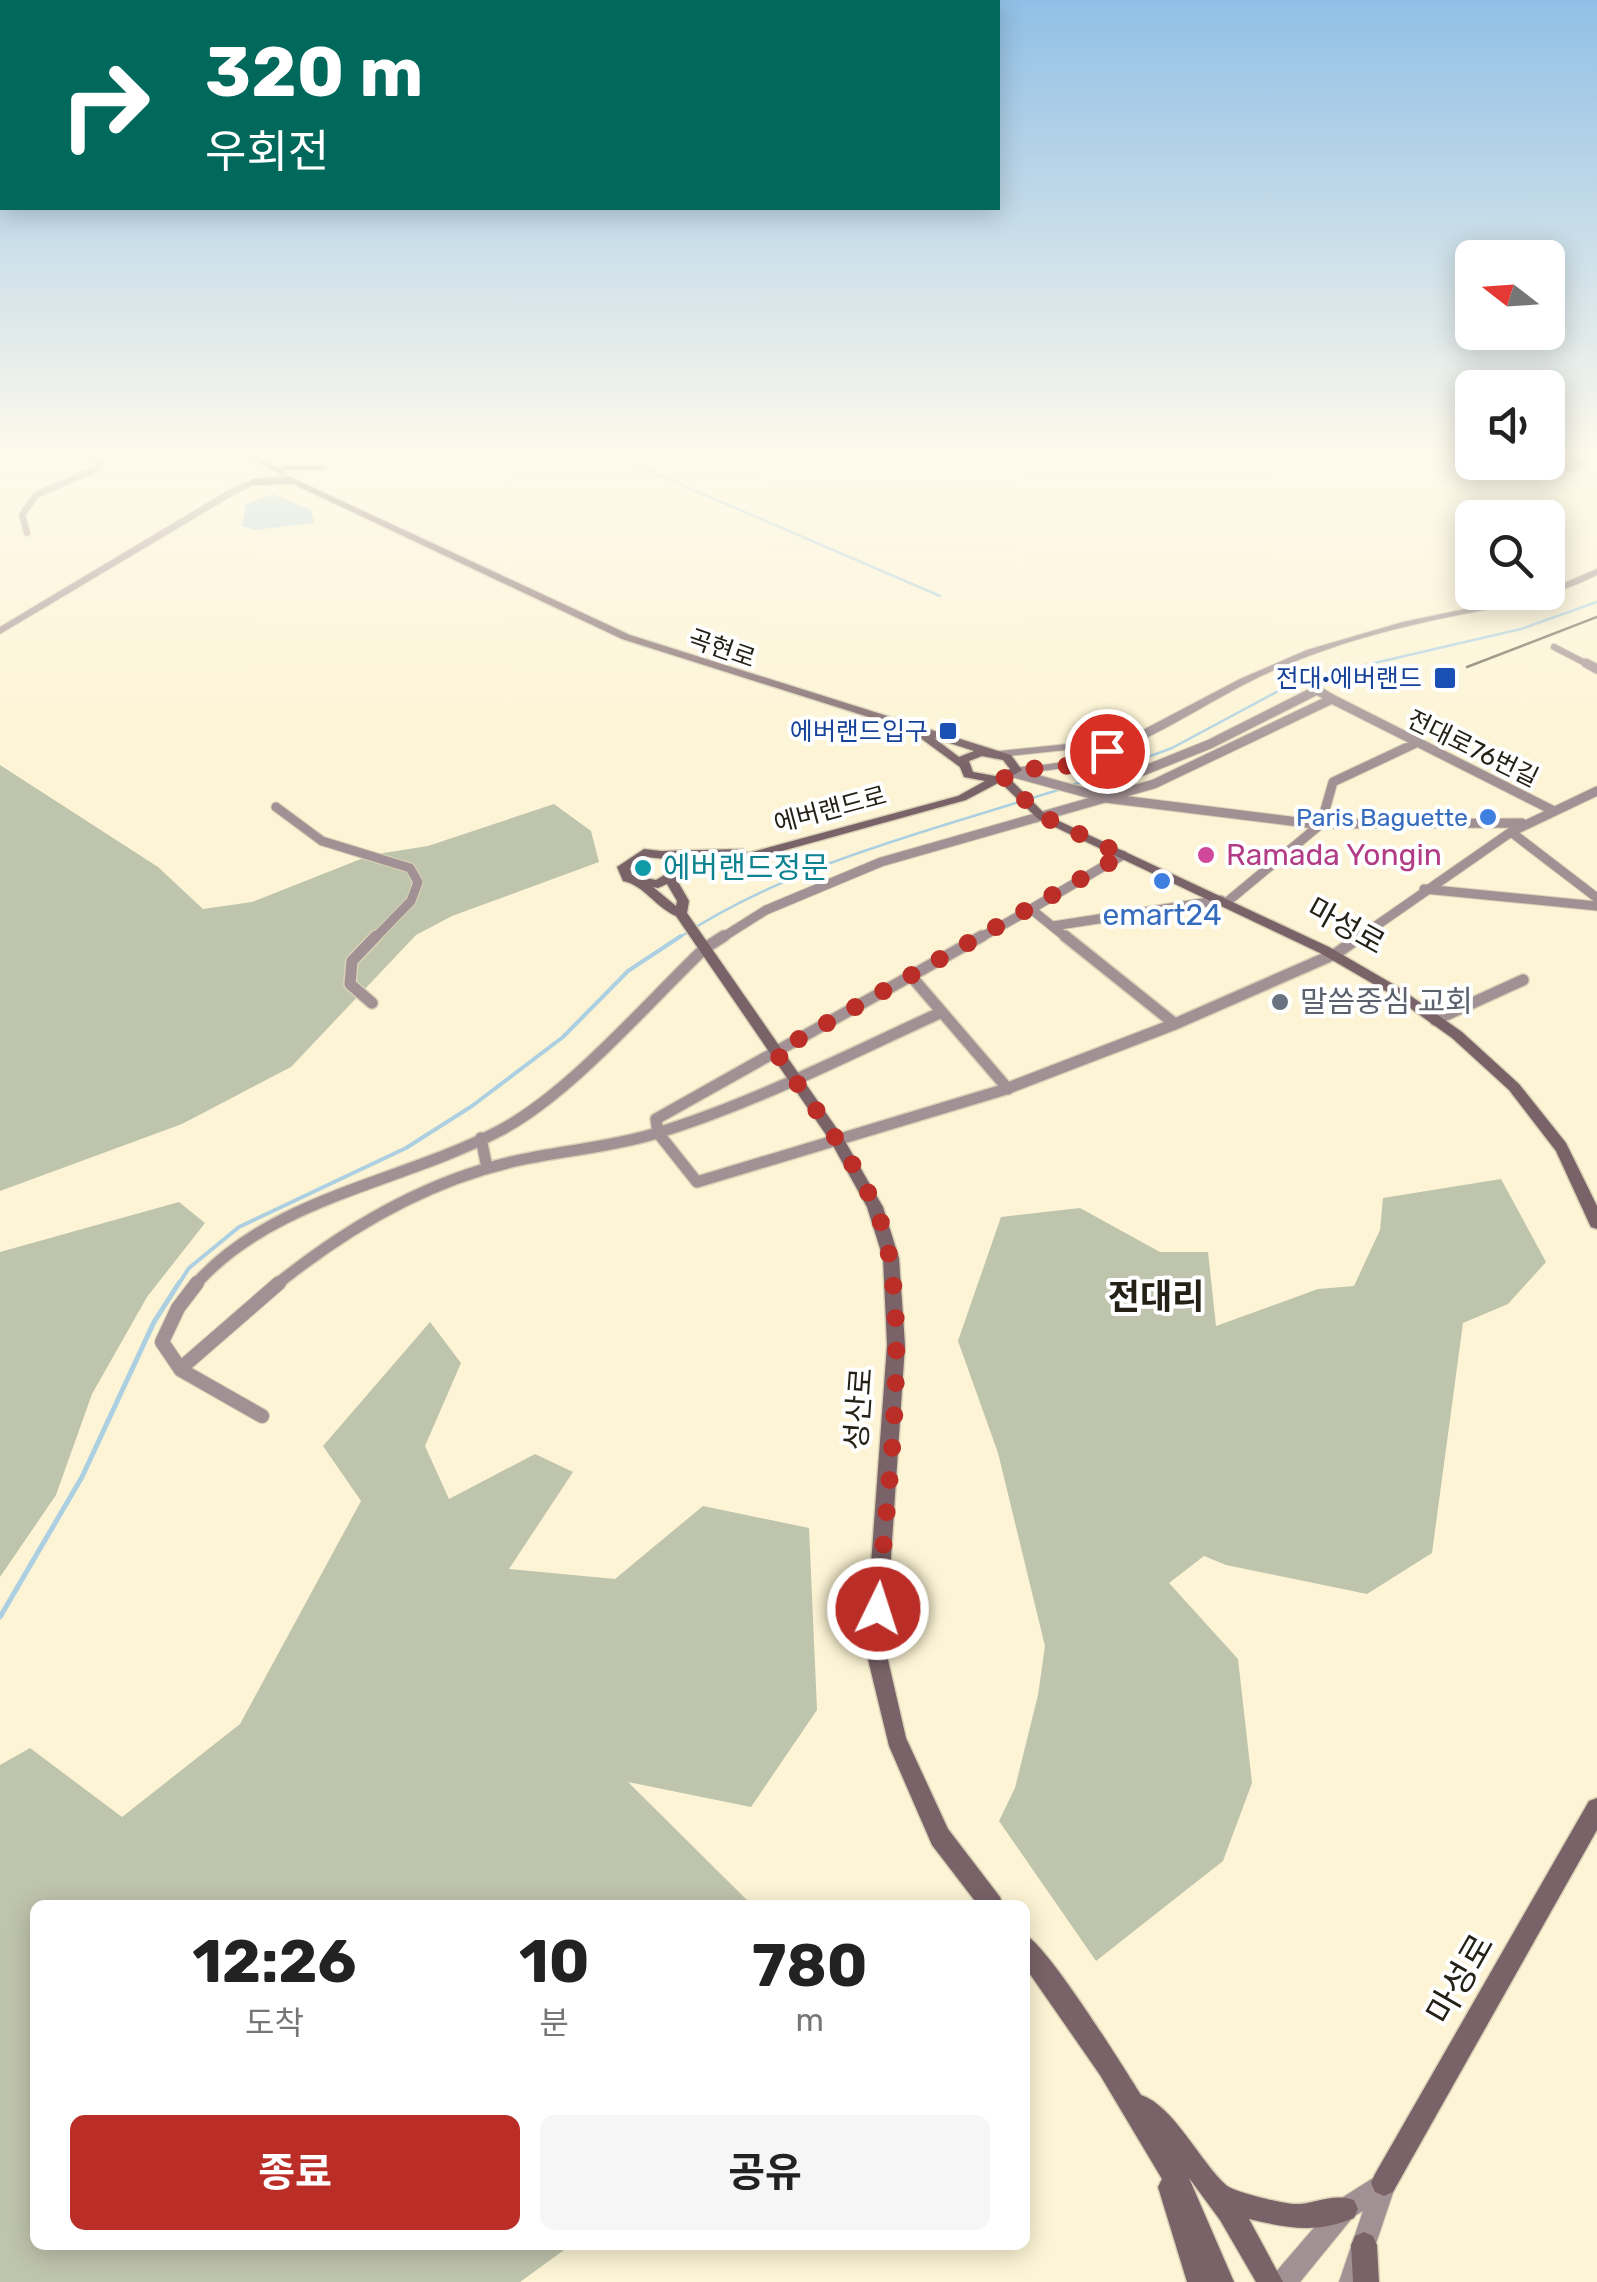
<!DOCTYPE html>
<html lang="ko">
<head>
<meta charset="utf-8">
<style>
  body { margin:0; font-family:Rubik,"Noto Sans KR",sans-serif; background:#f6f6f6; color:#222; height:100vh; display:flex; flex-direction:column; font-size:38px; white-space:nowrap }
  * { box-sizing:border-box; margin:0 }
  p { font-size:32px; color:#767676 }
  .icon { flex:none; width:55px; height:55px; fill:none; stroke:currentColor; stroke-width:2; stroke-linecap:round; stroke-linejoin:round }
  .map { position:relative; flex:1; overflow:hidden }
  .sheet { position:absolute; left:30px; top:1900px; width:1000px; height:350px; display:flex; flex-direction:column; background:#fff; border-radius:15px; box-shadow:0 5px 25px #0003 }
  .sheet>* { flex:none }
  .guide { position:absolute; left:0px; top:0px; width:1000px; height:210px; box-shadow:0 5px 25px #0003; background:#00695c; color:#fff; overflow:hidden }
  .needle { width:65px; rotate:287deg }
  .fabs { position:absolute; left:1455px; top:240px; display:grid; gap:20px }
  .fabs a { display:grid; place-items:center; width:110px; height:110px; border-radius:15px; background:#fff; box-shadow:0 5px 25px #0003; font-size:50px }
  .pin { position:absolute; display:grid; place-items:center; width:85px; height:85px; color:#fff; margin:-42px; border:5px solid #fff; border-radius:50%; box-shadow:0 2px 10px #0007 }
  .me { position:absolute; width:110px; margin:-55px; rotate:4deg; stroke-linejoin:round; filter:drop-shadow(0 0 8px #0008) }
  .turn { display:flex; align-items:center; gap:35px; height:210px; padding:0 40px; font-size:45px }
  .turn .icon { width:130px; height:130px; stroke-width:2.5 }
  .turn b { display:block; font-size:70px; line-height:85px }
  .eta { display:flex; justify-content:space-evenly; align-items:center; height:170px; text-align:center }
  .eta b { font-size:60px; font-weight:700; line-height:70px }
  .button { display:flex; gap:20px; margin-top:auto; padding:20px 40px }
  .button a { flex:1; height:115px; border-radius:15px; background:#bb2d27; color:#fff; font-size:40px; font-weight:700; line-height:115px; text-align:center }
  .button a+a { background:#f6f6f6; color:#222 }
  .map>svg:first-child { display:block }
</style>
</head>
<body>
<div class="map">
<svg width="1597" height="2282" viewBox="0 0 1597 2282">
  <rect width="100%" height="100%" fill="#fcf4d4"/>
  <!-- green -->
  <path fill="#bfc4ad" d="M0,765l158,102 45,42 49,-7 119,-47 57,-9 126,-42 37,27 8,31 -147,54 -36,19 -125,132 -109,57 -182,67z
    M1501,1179l45,83 -38,42 -45,19 -31,230 -65,41 -141,-29 -22,-9 -35,27 69,76 14,124 -29,78 -127,100 -97,-140 16,-33 23,-93 7,-49 -47,-193 -40,-112 43,-124 79,-9 80,44h48l8,74 102,-37 36,-3 26,-56 3,-32z
    M179,1202l26,21 -58,74 -55,97 -36,101 -56,82v-325z
    M430,1322l31,41 -36,83 24,53 86,-45 38,18 -64,97 106,10 88,-73 106,22 8,182 -66,97 -123,-25 124,123h-717v340h536l-51,37h-520v-517l30,-17 92,69 118,-93 121,-223 -38,-55z"/>
  <!-- water -->
  <path fill="#acd0e2" d="M273,494l38,16 3,13 -59,7 -13,-4 4,-22z"/>
  <g fill="none" stroke-linecap="round" stroke-linejoin="round">
    <!-- stream-far2 -->
    <path stroke="#acd0e2" stroke-width="2.5" d="M627,450v11l49,21
      M0,457l14,-7
      M682,485l258,111
      M1070,786l102,-38 125,-67 224,-52 76,-27
      M677,939c115,-76 253,-108 384,-150"/>
    <!-- stream-far1 -->
    <path stroke="#acd0e2" stroke-width="4" d="M178,1285l11,-17 50,-41 167,-79 66,-42 91,-69 65,-66 53,-35"/>
    <!-- stream -->
    <path stroke="#acd0e2" stroke-width="5" d="M0,1617l82,-140 72,-155 25,-39"/>
    <!-- taxiway -->
    <path fill="#b4ae95" fill-rule="evenodd" d="M1471,458l1,4h27l-10,6h-25v-8z"/>
    <!-- runway -->
    <path fill="#b4ae95" fill-rule="evenodd" d="M1548,450h36l6,8 -8,11 -18,4 -34,-7 -2,-4h20z"/>
    <!-- minor-far3 casing -->
    <g stroke="#d9d2b6" stroke-width="8">
      <path id="minor-far3" d="M27,533l-5,-18 14,-20 62,-27 2,-6 -15,-7 11,-5
        M1554,647l37,19"/>
    </g>
    <!-- minor-far2 casing -->
    <g stroke="#d9d2b6" stroke-width="11">
      <path id="minor-far2" d="M1586,663l11,6
        M1332,699l222,112
        M1014,773l91,25 209,26 208,-1
        M276,807l46,34 88,27 8,14 -7,19 -37,38
        M1511,832l86,66
        M1424,889l173,17
        M1227,902l94,-78 12,-42 83,-39
        M1053,926l168,-26
        M720,939l46,-29 115,-48 273,-78 178,-85 -15,-9 -107,54 -72,29 -33,25
        M978,939l53,-30
        M1068,939l-37,-30 92,-54
        M1357,939l154,-107 86,-41"/>
    </g>
    <!-- minor-far1 casing -->
    <g stroke="#d9d2b6" stroke-width="14">
      <path id="minor-far1" d="M982,936l-326,183 2,14 39,49 306,-92 172,-66 162,-71 24,-17
        M1065,936l110,88
        M911,976l97,113
        M372,1003l-22,-19 2,-23 24,-25
        M1435,1020l88,-40
        M481,1138l6,30
        M195,1285c76,-87 205,-102 304,-154 71,-37 147,-127 206,-183l19,-12
        M276,1285c68,-55 149,-103 235,-123 47,-11 96,-14 143,-28 99,-30 193,-79 288,-122"/>
    </g>
    <!-- minor casing -->
    <g stroke="#d9d2b6" stroke-width="16">
      <path id="minor" d="M197,1283l-19,25 -16,34 19,28 81,46
        M180,1369l99,-86"/>
    </g>
    <!-- tertiary casing -->
    <g stroke="#d9d2b6" stroke-width="2">
      <path id="tertiary" d="M288,476l4,2 -1,2 -31,2 -25,12 -235,140v-7l229,-137 27,-12z
        M1597,569v6c-55,28 -116,34 -176,48 -59,13 -118,32 -172,59 -67,34 -132,83 -209,89 -11,1 -20,3 -29,-1 11,-5 26,-4 39,-6 22,-3 42,-11 63,-19l-114,12 -5,-3 5,-3 118,-12 5,2 118,-62 67,-29 96,-28 145,-30v-2z
        M1384,2171l8,4 4,9 -33,98h-24l24,-71 -10,6 -53,65h-28l3,-9 62,-72z"/>
    </g>
    <!-- secondary casing -->
    <g stroke="#d9d2b6" stroke-width="3">
      <path id="secondary" d="M234,450h9l35,18 4,-2h41l4,2 -4,2h-40l3,3 -4,2z
        M288,476l342,159 381,120 11,15 -13,8 37,37 283,132 69,40 64,45 57,52 47,59 31,63v23l-6,-2 -2,-4 -33,-72 -47,-61 -57,-52 -63,-45 -69,-40 -282,-134 -38,-37 -34,18 -289,80 12,21 -2,12 155,223 41,71 16,51 6,87 -20,302 21,91 42,91 52,68 3,8h-25l-46,-60 -43,-99 -24,-99 22,-302 -4,-87 -16,-51 -36,-65 -155,-226c-21,-9 -32,-31 -53,-35l-6,-14 27,-18 17,2 81,-2 6,4 210,-57 27,-15 -21,-4 -4,-10 -41,-30v-4l-297,-94 -329,-155 -40,1 -4,-3 4,-3h31zM934,738l40,13 -15,6zM982,756l21,4 7,9 -15,7 -22,-4 -4,-11zM646,857l19,2 6,12 -15,9 -24,-5 -2,-7zM676,857h59l-52,14zM667,884l10,17 -1,5 -23,-19 5,1z
        M1597,1798v32l-204,362 -9,4 -9,-4 -4,-9 4,-9 214,-373z
        M1025,1935c22,9 99,133 116,160 32,10 60,68 85,90 7,7 55,18 67,19 20,1 41,-12 61,-4l4,9 -4,9c-38,16 -67,10 -105,1l34,63h-27l-36,-62 -31,-42 45,104h-47l-29,-95 4,-8 -62,-104 -75,-108z
        M1364,2232l9,4 4,9 2,37h-26l-2,-37 4,-9z"/>
    </g>
    <!-- minor-far3 -->
    <use href="#minor-far3" stroke="#a29194" stroke-width="6"/>
    <!-- minor-far2 -->
    <use href="#minor-far2" stroke="#a29194" stroke-width="9"/>
    <!-- minor-far1 -->
    <use href="#minor-far1" stroke="#a29194" stroke-width="11"/>
    <!-- minor -->
    <use href="#minor" stroke="#a29194" stroke-width="14"/>
    <!-- tertiary -->
    <use href="#tertiary" fill="#a29194" fill-rule="evenodd"/>
    <!-- secondary -->
    <use href="#secondary" fill="#7a6368" fill-rule="evenodd"/>
    <!-- tram -->
    <path stroke="#6d6856" stroke-width="2.5" d="M1467,667l130,-50"/>
  </g>
  <!-- sky -->
  <linearGradient id="sky" x2="0" y2="1"><stop stop-color="#90bfe6"/><stop offset="0.59" stop-color="#fefaec"/><stop offset="1" stop-color="#fefaec" stop-opacity="0"/></linearGradient>
  <rect width="1597" height="769" fill="url(#sky)"/>
  <g fill="none" stroke-linecap="round" stroke-linejoin="round">
    <!-- route -->
    <path stroke="#bb2d27" stroke-width="18" stroke-dasharray="0 32.4" d="M878,1609c7,-108 39,-306 -3,-402 -25,-56 -66,-104 -99,-155l347,-197 -81,-39 -39,-37 13,-9 50,-4 41,-15"/>
  </g>
  <!-- markers -->
  <g fill="#1a4fb4" stroke="#fff" stroke-width="4">
    <rect x="1433" y="666" width="24" height="24" rx="5"/>
    <rect x="938" y="721" width="20" height="20" rx="5"/>
  </g>
  <g fill="#3f7fe0" stroke="#fff" stroke-width="4">
    <circle cx="1488" cy="817" r="10"/>
    <circle cx="1162" cy="881" r="10"/>
  </g>
  <circle fill="#d1479c" stroke="#fff" stroke-width="4" cx="1206" cy="855" r="10"/>
  <circle fill="#0f9aa8" stroke="#fff" stroke-width="4" cx="643" cy="868" r="10"/>
  <circle fill="#6b7280" stroke="#fff" stroke-width="4" cx="1280" cy="1002" r="10"/>
  <g text-anchor="middle" stroke-width="8" stroke-linejoin="round" paint-order="stroke">
    <!-- far-street labels -->
    <g font-size="25" fill="#242116" stroke="#fff">
      <text transform="translate(722 648) rotate(19)" y="9">곡현로</text>
      <text transform="translate(1473 748) rotate(26)" y="9">전대로76번길</text>
      <text transform="translate(830 809) rotate(-15)" y="9">에버랜드로</text>
    </g>
    <!-- far-transit labels -->
    <g font-size="25" fill="#164399" stroke="#fff" text-anchor="end">
      <text x="1422" y="687">전대·에버랜드</text>
      <text x="928" y="740">에버랜드입구</text>
    </g>
    <!-- far-shop labels -->
    <g font-size="25" fill="#366cbe" stroke="#fff" text-anchor="end">
      <text x="1468" y="826">Paris Baguette</text>
    </g>
    <!-- hotel labels -->
    <g font-size="30" fill="#b23c85" stroke="#fff" text-anchor="start">
      <text x="1226" y="865">Ramada Yongin</text>
    </g>
    <!-- culture labels -->
    <g font-size="30" fill="#0d838f" stroke="#fff" text-anchor="start">
      <text x="663" y="878">에버랜드정문</text>
    </g>
    <!-- shop labels -->
    <g font-size="30" fill="#366cbe" stroke="#fff">
      <text x="1162" y="925">emart24</text>
    </g>
    <!-- street labels -->
    <g font-size="30" fill="#242116" stroke="#fff">
      <text transform="translate(1346 926) rotate(29)" y="10">마성로</text>
      <text transform="translate(859 1409) rotate(-86)" y="10">성산로</text>
    </g>
    <!-- worship labels -->
    <g font-size="30" fill="#5b616d" stroke="#fff" text-anchor="start">
      <text x="1300" y="1012">말씀중심 교회</text>
    </g>
    <!-- quarter labels -->
    <g font-size="35" font-weight="bold" fill="#242116" stroke="#fff">
      <text x="1156" y="1309">전대리</text>
    </g>
    <!-- near-street labels -->
    <g font-size="35" fill="#242116" stroke="#fff">
      <text transform="translate(1460 1979) rotate(-60)" y="12">마성로</text>
    </g>
  </g>
</svg>
<div class="fabs">
<a><svg class="needle" viewBox="-14 -14 28 28"><path d="M0-13l5 13h-10z" fill="#e53935"/><path d="M0 13l5-13h-10z" fill="#767676"/></svg></a>
<a><svg class="icon" aria-label="sound" viewBox="0 0 24 24"><path d="M4 9h4l5-4v14l-5-4H4zM17 9q2 3 0 6"/></svg></a>
<a><svg class="icon" aria-label="search" viewBox="0 0 24 24"><circle cx="10" cy="10" r="6"/><path d="M15 15l6 6"/></svg></a>
</div>
<div class="pin" style="left:1107px;top:751px;background:#d93025"><svg class="icon" aria-label="arrive" viewBox="0 0 24 24"><path d="M6 21V4h12l-3 4 3 4H6"/></svg></div>
<svg class="me" style="left:878px;top:1609px" viewBox="-20 -20 40 40"><circle r="17" fill="#bb2d27" stroke="#fff" stroke-width="3"/><path d="M0-11L8 9 0 5-8 9z" fill="#fff"/></svg>
<div class="guide">
<div class="turn"><svg class="icon" aria-label="right" viewBox="0 0 24 24"><path d="M7 20v-9h11M14 6l5 5-5 5"/></svg><div><b>320 m</b>우회전</div></div>
</div>
<section class="sheet">
<div class="eta">
<div><b>12:26</b><p>도착</p></div>
<div><b>10</b><p>분</p></div>
<div><b>780</b><p>m</p></div>
</div>
<div class="button"><a>종료</a><a>공유</a></div>
</section>
</div>
</body>
</html>
